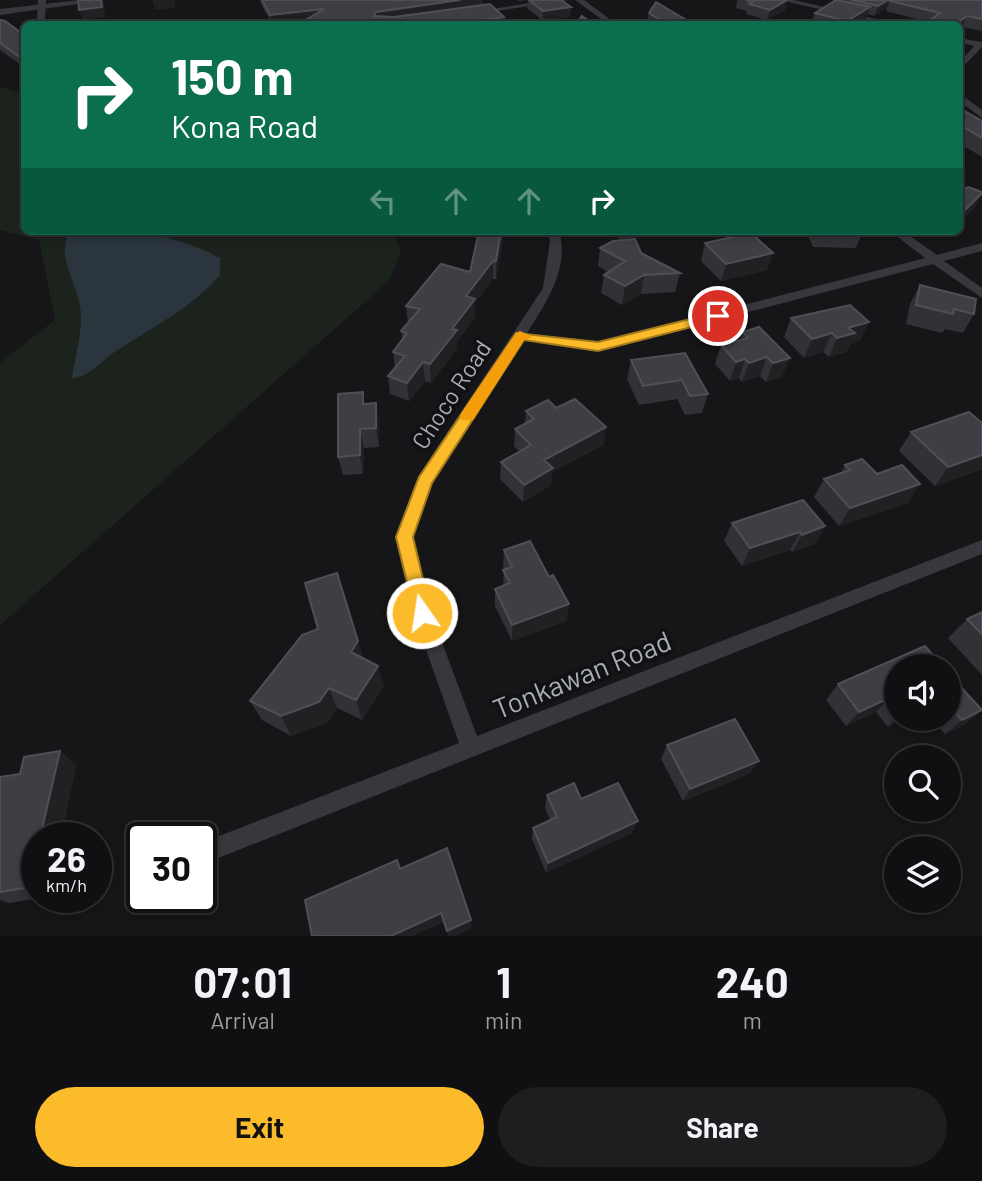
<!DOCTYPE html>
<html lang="en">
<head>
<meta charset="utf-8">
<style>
  body { margin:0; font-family:Barlow,sans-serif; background:#1e1e20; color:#f1f3f6; height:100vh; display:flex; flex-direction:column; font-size:26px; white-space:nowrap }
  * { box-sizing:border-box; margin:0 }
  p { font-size:23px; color:#9c9d9f }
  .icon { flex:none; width:38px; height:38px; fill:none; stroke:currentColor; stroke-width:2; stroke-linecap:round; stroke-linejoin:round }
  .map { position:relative; height:936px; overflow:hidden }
  .sheet { display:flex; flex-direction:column; background:#101012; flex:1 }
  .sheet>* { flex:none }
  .top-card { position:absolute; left:21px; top:21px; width:942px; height:214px; border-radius:10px; box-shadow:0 4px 10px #0003,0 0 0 2px #303032; background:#0b6e4f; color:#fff; overflow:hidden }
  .controls { position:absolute; left:884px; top:654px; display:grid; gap:14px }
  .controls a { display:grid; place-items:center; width:77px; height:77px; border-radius:50%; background:#101012; box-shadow:0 4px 10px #0003,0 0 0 2px #303032; font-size:35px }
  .speed { position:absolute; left:21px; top:822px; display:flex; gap:14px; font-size:35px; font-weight:700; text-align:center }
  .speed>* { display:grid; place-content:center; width:91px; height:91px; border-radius:50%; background:#101012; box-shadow:0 4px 10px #0003,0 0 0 2px #303032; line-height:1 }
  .speed small { font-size:18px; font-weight:400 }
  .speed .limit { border:4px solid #111; border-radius:10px; background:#fff; color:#111 }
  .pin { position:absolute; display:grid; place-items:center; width:60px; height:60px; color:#fff; margin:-30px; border:4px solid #fff; border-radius:50%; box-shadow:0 2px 7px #0007 }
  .me { position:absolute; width:77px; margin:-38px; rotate:347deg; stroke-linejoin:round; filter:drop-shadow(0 0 5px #0008) }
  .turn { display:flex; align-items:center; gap:24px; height:147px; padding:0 35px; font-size:32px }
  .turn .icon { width:91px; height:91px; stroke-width:2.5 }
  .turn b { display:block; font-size:49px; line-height:60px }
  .lanes { display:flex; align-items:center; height:66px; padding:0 35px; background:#0003; justify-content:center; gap:35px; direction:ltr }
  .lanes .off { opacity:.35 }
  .eta { display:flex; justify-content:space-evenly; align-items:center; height:119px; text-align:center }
  .eta b { font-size:42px; font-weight:700; line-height:49px }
  .action { display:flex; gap:14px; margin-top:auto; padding:14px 35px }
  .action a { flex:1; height:80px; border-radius:42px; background:#fbbb2b; color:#111; font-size:28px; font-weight:700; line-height:80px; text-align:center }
  .action a+a { background:#1e1e20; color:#f1f3f6 }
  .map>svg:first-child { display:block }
</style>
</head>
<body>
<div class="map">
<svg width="982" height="936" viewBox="0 0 982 936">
  <rect width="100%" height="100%" fill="#161618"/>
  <!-- green -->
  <path fill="#1c231d" d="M0,87l24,7v137h369l8,20 -11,29 -390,345v-262l55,-43 -16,-80 -39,-10z"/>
  <!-- water -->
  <path fill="#2b353d" d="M62,231c60,0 104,-2 158,27v17c-29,34 -71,54 -107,78 -13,9 -25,25 -41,25 3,-21 10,-44 9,-65 -2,-28 -24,-52 -13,-79z"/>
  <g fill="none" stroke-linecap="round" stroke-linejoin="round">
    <!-- minor -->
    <path fill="#37383d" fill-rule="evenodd" d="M38,0h8l-1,19 3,5h-7l-4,-5z
      M549,0h20l-92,14 -4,-2z
      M575,0h9l32,24h-8z
      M780,0h14l103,24h-12z
      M959,38l23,4v5l-23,24v-8l15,-17 -15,-4z
      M959,93l23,17v8l-23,-17z
      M547,231h12c11,37 -13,72 -32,102l71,10 327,-85 -35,-27h13l34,24 45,-12v8l-38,10 38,27v10l-49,-34 -335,87 -76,-11 -91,142 -18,55 18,76 46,123 505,-196v14l-781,311v-22l258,-100 -46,-130 -18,-76 23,-60 125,-189 7,-47z"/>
    <!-- tertiary -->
    <path fill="#37383d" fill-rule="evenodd" d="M80,0h26l-106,15v-6z"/>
  </g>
  <!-- wall -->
  <path fill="#323236" d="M260,0h223v5l21,12v7h-205l4,-3 -31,3 -11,-20z
    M517,0h44l10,7 -1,10 -27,4 -16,-13 1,-8 -9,1z
    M737,0h50l-2,10 -18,10 -21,-6 1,-3 -11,-3z
    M845,0h137v31l-20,-4 -34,-5 -42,-11 1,-3 -13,8 -7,-2 -2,8 -4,2h-50l4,-11 29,-11z
    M649,13l44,11h-43l-3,-1z
    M0,20l24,15v32l-24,-17z
    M959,108l23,13v36l-23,-14z
    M959,192l16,15 -16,16z
    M504,231l-8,48h-3l-18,24v14l-18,25v6l-26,35 -6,-2 -16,20 -19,-7 -2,-18 7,-8 -2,-16 9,-12 -1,-9 7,-8 -2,-17 64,-34z
    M616,231h35l-1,5 -31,3z
    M806,231h57l-7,17 -43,-1z
    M705,243l68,10 -6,17 -46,11 -20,-20z
    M600,248l41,5 39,20 -5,19 -34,2 -19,11 -21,-12 3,-18 4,-3 -10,-6z
    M920,285l54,29 -11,19 -18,-4 -3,4 -36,-9 4,-20z
    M791,318l69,23 -10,3 -4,8 -17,5 -6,-5 -19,6 -20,-21z
    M759,327l23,50 -16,5 -6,-6 -18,6 -3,-4 -9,3 -15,-17 6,-19 19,-5 3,-8z
    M685,353l23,41 -6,19 -17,2 -8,-16 -38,6 -12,-26 4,-19z
    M365,404l14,18v25l-15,1 -1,26 -20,1 -5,-18z
    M556,408l50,19 -3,18 -51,27 -1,13 -28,17 -23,-23 1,-17 18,-11 -5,-5 1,-17 10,-5 1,-13z
    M982,423v46l-47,17 -36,-35 12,-19z
    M845,465l63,38 -69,23 -25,-29 10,-18 16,-5z
    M732,523l93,3 -10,18 -23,8 -2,-2 -48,16 -18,-25z
    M504,550l45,27 20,27 -3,17 -54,20 -17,-35v-17l8,-3 1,-17 -1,-1z
    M982,612v63l-34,-37 19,-19z
    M358,641l5,17 21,28 -22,34 -25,-12 -9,14 -37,14 -29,-16 -12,-19z
    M896,667v52l-8,8 -12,-15 -30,14 -20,-26 12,-16z
    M948,673l34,37 -18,15 -19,9 -13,-15h16z
    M667,745l92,16 -10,13 -66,27 -22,-42z
    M60,751l16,14 -15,73h-24v60h4l-32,5 -9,-3v-8l20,-118z
    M547,795l34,4 51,34 -86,40 -14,-34 1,-11 17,-8 -5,-12z"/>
  <!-- shaded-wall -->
  <path fill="#212124" d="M101,0h2l1,3 1,14 -22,3 -4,-10z
    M152,0h22l2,7 -21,3z
    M460,0h23v6l-106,15 -3,-5 2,-4z
    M787,0l-2,10 -18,10 3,-10z
    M888,0h7l-5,1 -3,7 -13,8 4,-10z
    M571,7l-1,10 -27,4v-10z
    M870,7l-5,15 -4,2h-16l2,-3z
    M324,9l2,10 -54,5 -2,-9z
    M967,16l-5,11 -3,2v-5h-3z
    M504,17v7h-47z
    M982,193l-7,14 -16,16v-2l6,-11z
    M501,231h3l-8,48v-18z
    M773,253l-6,17 -46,11 5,-17z
    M493,261v18l-18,24v14l-18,25v6l-26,35 -1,-19 22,-35 14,-33z
    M644,275l-3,19 -19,11 3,-19z
    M869,322l-9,19 -10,3 -4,8 -17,5 8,-19 11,-10z
    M832,333l-9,19 -19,6 8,-19z
    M767,357l-7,19 -18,6 7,-19z
    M790,358l-8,19 -16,5 7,-19z
    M745,359l-6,19 -9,3 6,-19z
    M423,362l2,19 -16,20 -2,-18z
    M376,403l3,19v25l-3,-19z
    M606,427l-3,18 -51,27 -1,13 -28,17 1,-17 20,-25z
    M360,429l4,19 -1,26 -3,-19z
    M982,455v14l-47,17 13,-19z
    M920,484l-12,19 -69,23 11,-18z
    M825,526l-10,18 -23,8 10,-17z
    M800,532l-10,18 -48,16 8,-18z
    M569,604l-3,17 -54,20v-16z
    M358,641l6,21 -13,-10z
    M378,666l6,20 -22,34 -6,-20z
    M329,688l8,20 -9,14 -37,14 -10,-20z
    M891,697l-15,15 -30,14 13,-14z
    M982,710l-18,15 -19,9 17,-14z
    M896,719h9l-17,8z
    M60,751l16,14 -15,73h-21z
    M759,761l-10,13 -66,27 7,-12z
    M638,821l-6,12 -86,40 2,-10z
    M37,855v35l-7,-3z
    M441,913l3,9 -31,14h-22z
    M471,920l1,8 -17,8h-7l-1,-5z"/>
  <!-- building -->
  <path fill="#3e3f44" stroke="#4f5056" stroke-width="2" d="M78,0h23l1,7 -23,3z
    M262,0h198l-84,12 -2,4 20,1 96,-13 14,13 -47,7h-158l25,-15 -54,6z
    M529,0h32l10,7 -28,4z
    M746,0h41l-17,10 -21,-6 4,-2z
    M836,0h1l33,7 -23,14 -32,-8z
    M851,0h37l-10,6z
    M891,0h91v19l-15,-3 -11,8h-31l15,-11 -50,-12z
    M656,2l37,22h-26l-18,-11z
    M582,16l11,8h-17z
    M0,20l5,1 19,14v25l-24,-17z
    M959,108l23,13v17l-23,-14z
    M968,187l14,5v1l-17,17 -6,-2v-16z
    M479,231h22l-5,30h-3l-27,35 9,3 -23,30 5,1 -27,34 -7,-2 -16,21 -19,-7 17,-20 -12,-4 14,-19 -6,-2 19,-22 -14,-3 35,-42 29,8z
    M751,233l22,20 -47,11 -21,-21z
    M635,239l6,14 39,20 -36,2 -19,11 -21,-11 21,-14 -25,-13 13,-7z
    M920,285l56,14 -2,15 -20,-5 -1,5 -37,-9z
    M850,305l19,17 -21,6 7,5 -18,5 -5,-5 -20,6 -21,-21z
    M759,327l31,31 -17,5 -6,-6 -18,6 -4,-4 -9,3 -15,-17 27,-7 -5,-6z
    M685,353l23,41 -18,2 -8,-16 -39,6 -12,-26z
    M363,392v12l13,-1v25l-16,1v26l-22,2v-63z
    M575,399l31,28 -62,33 9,8 -29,17 -23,-23 30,-17 -16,-16 19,-10 -8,-8 22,-11 8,8z
    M969,412l13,11v32l-34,12 -37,-35z
    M862,459l15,15 25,-9 18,19 -70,24 -26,-29 26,-9 -5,-5z
    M803,500l22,26 -23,9 -2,-3 -50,16 -18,-25z
    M530,541l19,36 4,-2 16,29 -57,21 -17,-36 15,-6 -7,-13 9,-3 -8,-17z
    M337,573l21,68 -7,11 27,14 -22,34 -27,-12 -10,14 -38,14 -31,-15 52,-66 16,-6 -13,-46z
    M982,612v22l-15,-15z
    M925,646l18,21h-47v37l-5,-7 -32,15 -21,-28z
    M948,673l34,37 -20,10 -14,-16z
    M735,719l24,42 -69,28 -23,-44z
    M60,751l-20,87h-3v17l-7,32 -30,5v-115l20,-3 4,-17z
    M574,783l7,16 37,-16 20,38 -90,42 -15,-35 24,-11 -10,-22z
    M447,848l24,72 -24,11 -6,-18 -50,23h-79l-7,-36 92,-40 3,9z"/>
  <!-- route -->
  <path fill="#fbbb2b" stroke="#a37a1c" stroke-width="2" d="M718,312l5,1v6l-125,32 -74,-11 -92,143 -19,54 18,76 -2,6 -7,2 -6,-2 -20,-82 23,-60 97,-144 82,9z"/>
  <!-- slow -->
  <path fill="#f59e0b" d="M520,331l13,6 -9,3 -51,80h-11l-2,-4 2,-4 54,-79z"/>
  <g text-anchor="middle" stroke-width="7" stroke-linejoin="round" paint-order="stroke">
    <!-- street labels -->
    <g font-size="24" fill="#a7acb9" stroke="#111113">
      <text transform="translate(452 395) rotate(-57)" y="8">Choco Road</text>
    </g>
    <!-- near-street labels -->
    <g font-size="28" fill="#a7acb9" stroke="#111113">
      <text transform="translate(582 675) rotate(-22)" y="10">Tonkawan Road</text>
    </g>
  </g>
</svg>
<div class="controls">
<a><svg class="icon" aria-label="sound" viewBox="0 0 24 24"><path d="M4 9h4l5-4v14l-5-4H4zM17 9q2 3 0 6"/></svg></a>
<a><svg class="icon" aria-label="search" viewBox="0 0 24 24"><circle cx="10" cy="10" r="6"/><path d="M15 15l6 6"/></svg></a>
<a><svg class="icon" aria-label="layers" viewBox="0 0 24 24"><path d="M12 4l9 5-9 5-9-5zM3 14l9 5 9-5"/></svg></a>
</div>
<div class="speed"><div>26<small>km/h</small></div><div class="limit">30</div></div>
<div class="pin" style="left:718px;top:316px;background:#d93025"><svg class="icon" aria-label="arrive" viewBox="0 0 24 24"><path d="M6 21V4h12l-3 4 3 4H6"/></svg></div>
<svg class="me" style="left:422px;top:613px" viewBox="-20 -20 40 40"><circle r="17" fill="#fbbb2b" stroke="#fff" stroke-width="3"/><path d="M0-11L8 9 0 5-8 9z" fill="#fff"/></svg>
<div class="top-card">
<div class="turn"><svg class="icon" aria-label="right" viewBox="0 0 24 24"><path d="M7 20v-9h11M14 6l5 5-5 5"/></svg><div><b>150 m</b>Kona Road</div></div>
<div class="lanes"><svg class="icon off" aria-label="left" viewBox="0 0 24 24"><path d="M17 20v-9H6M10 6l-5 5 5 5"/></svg><svg class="icon off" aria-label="ahead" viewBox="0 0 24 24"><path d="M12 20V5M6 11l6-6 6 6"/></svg><svg class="icon off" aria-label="ahead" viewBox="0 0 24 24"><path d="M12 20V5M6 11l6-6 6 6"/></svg><svg class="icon" aria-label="right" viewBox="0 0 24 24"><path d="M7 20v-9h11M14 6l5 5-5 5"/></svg></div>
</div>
</div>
<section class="sheet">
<div class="eta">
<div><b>07:01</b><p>Arrival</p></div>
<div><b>1</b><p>min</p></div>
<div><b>240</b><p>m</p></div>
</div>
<div class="action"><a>Exit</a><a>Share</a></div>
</section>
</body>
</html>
